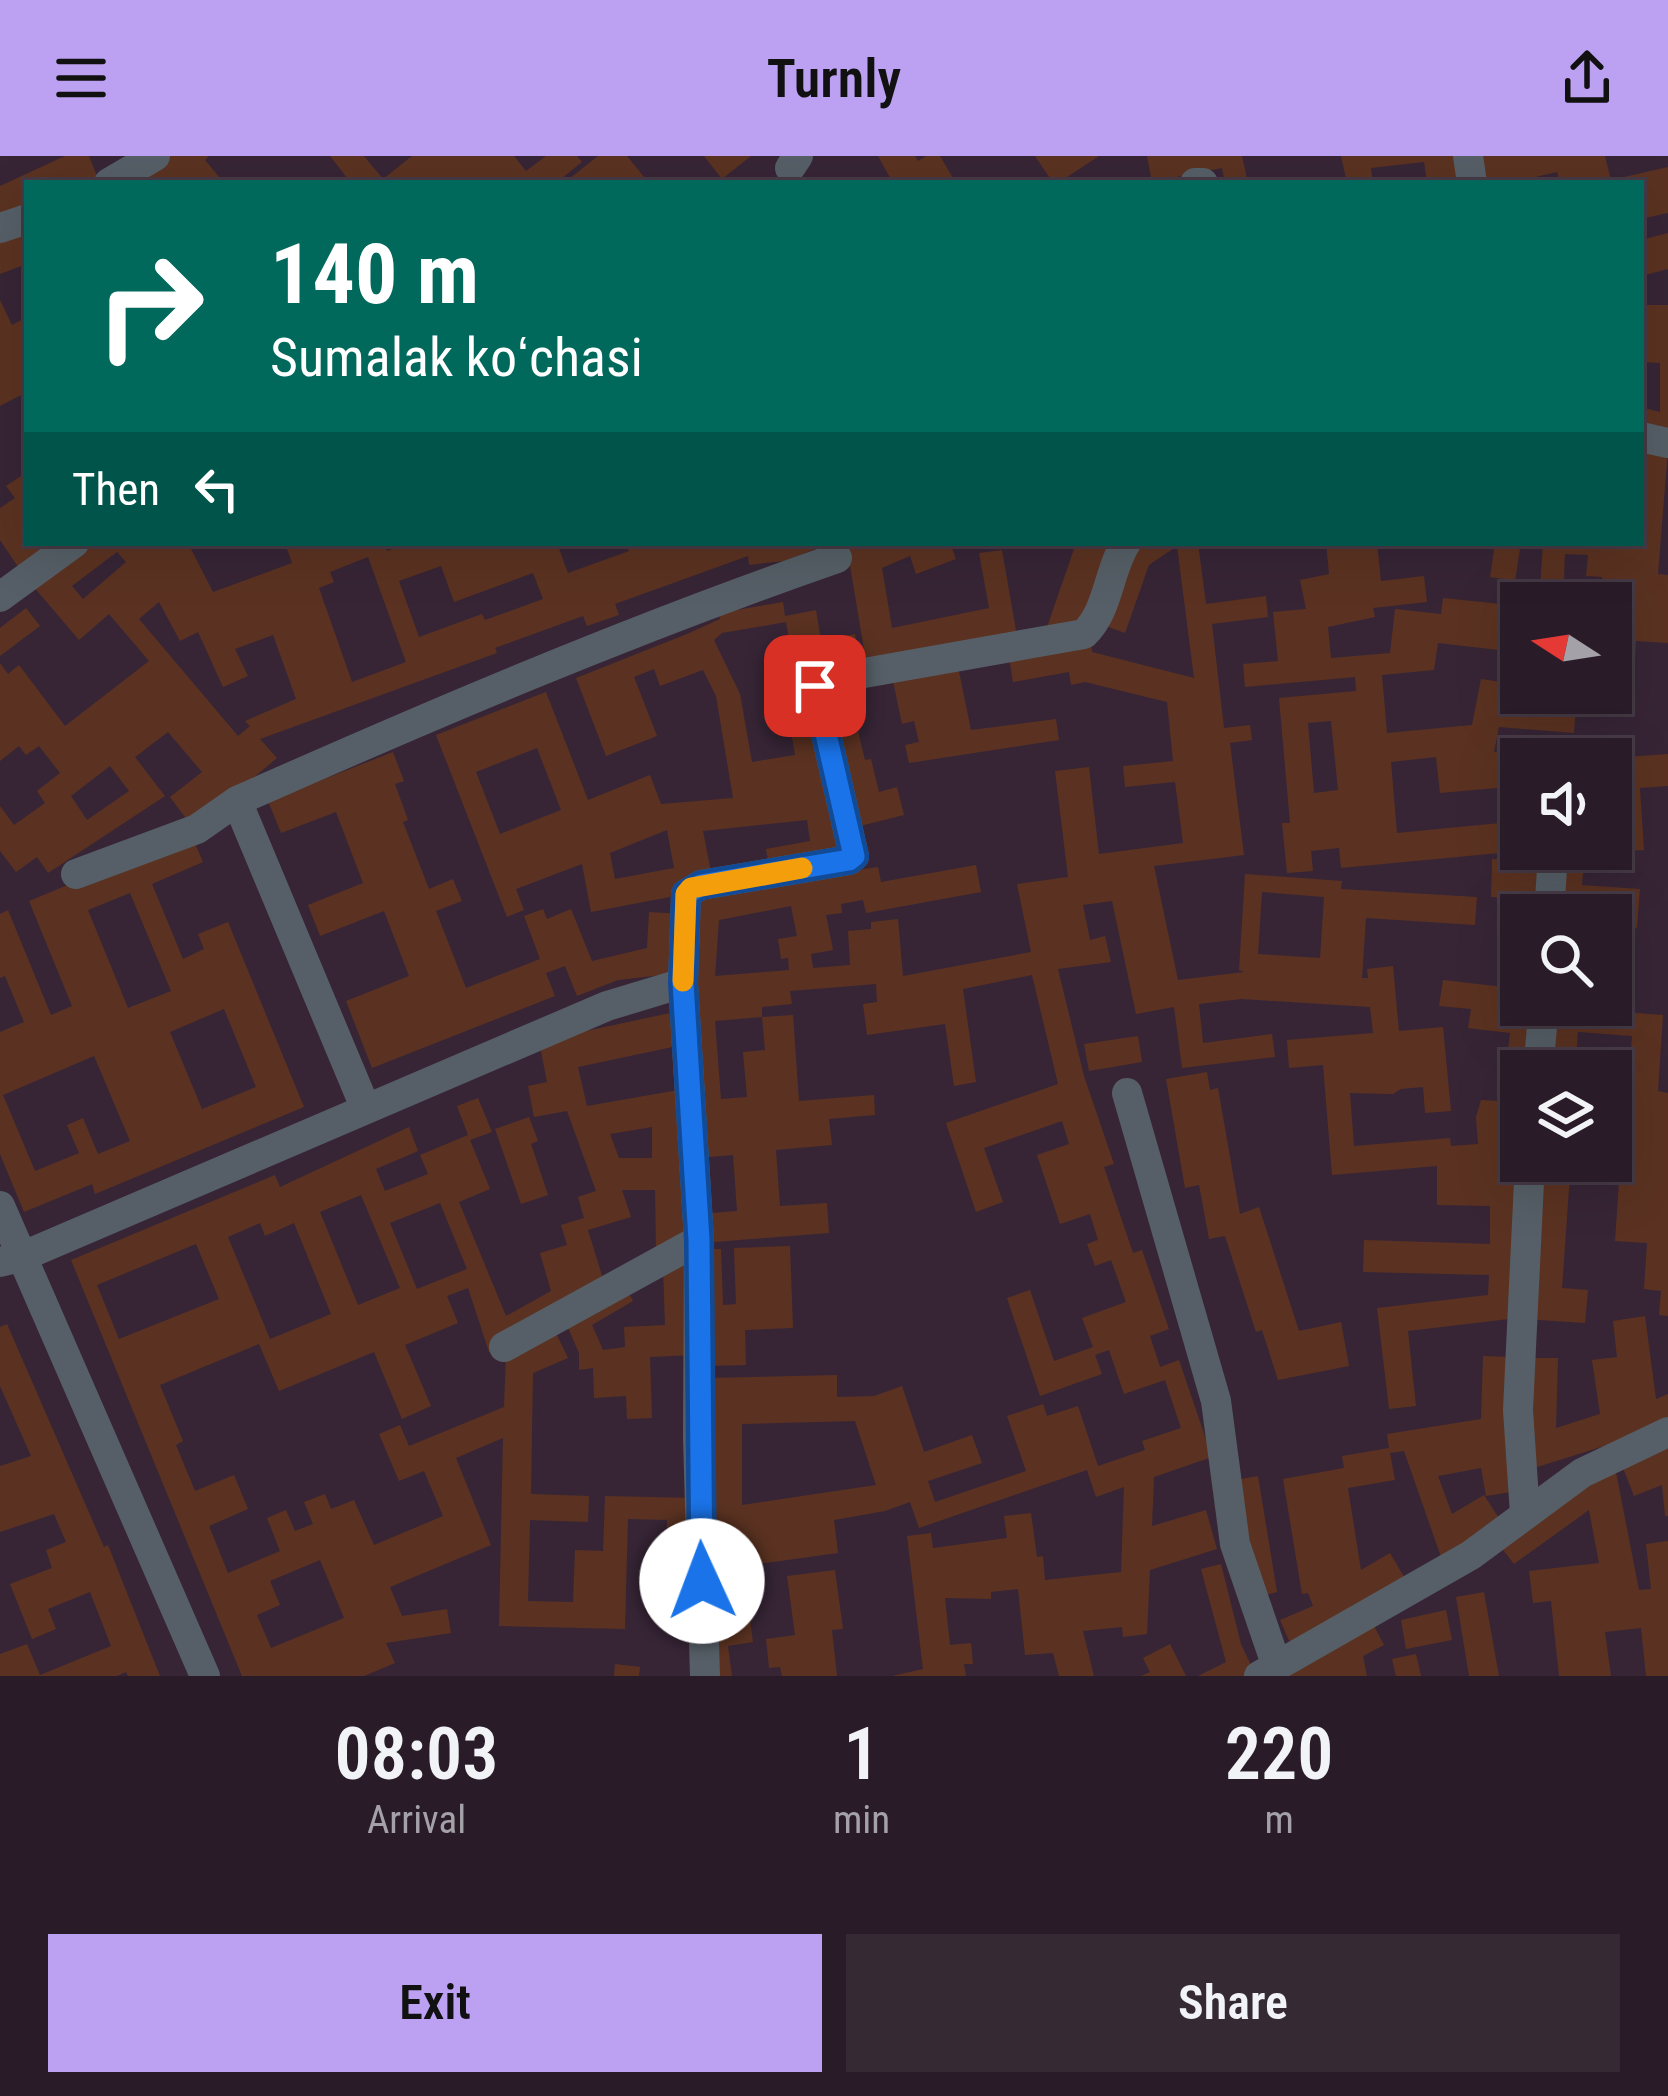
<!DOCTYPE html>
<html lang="en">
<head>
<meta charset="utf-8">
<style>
  body { margin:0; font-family:"Roboto Condensed",sans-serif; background:#352934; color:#f1f3f6; height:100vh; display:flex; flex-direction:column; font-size:45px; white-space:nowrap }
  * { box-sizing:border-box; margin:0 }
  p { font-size:39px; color:#a5a1a8 }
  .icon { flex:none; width:66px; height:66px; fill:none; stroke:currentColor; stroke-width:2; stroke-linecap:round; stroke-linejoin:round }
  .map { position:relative; height:1520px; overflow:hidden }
  .drawer { display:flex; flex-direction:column; background:#291c28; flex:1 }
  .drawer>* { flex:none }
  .hud { position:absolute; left:24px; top:24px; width:1620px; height:366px; border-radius:0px; box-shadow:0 12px 48px #0002,0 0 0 3px #453a45; background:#00695c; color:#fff; overflow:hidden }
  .needle { width:78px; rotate:282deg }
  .fabs { position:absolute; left:1500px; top:426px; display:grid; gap:24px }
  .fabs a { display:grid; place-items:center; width:132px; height:132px; border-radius:0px; background:#291c28; box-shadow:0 12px 48px #0002,0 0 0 3px #453a45; font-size:60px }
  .pin { position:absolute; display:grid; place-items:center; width:102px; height:102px; color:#fff; margin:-51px; border-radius:24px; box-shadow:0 6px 18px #0006 }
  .me { position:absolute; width:132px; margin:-66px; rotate:358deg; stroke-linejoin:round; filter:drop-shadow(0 0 9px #0008) }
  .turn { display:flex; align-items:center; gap:42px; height:252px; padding:0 48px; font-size:54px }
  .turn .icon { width:156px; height:156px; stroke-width:2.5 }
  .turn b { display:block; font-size:84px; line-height:102px }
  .then { display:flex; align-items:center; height:114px; padding:0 48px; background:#0003; gap:24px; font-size:45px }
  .eta { display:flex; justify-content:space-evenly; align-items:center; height:204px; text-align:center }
  .eta b { font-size:72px; font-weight:600; line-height:84px }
  .cta { display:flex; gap:24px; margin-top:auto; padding:24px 48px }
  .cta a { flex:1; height:138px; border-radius:0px; background:#bca0f2; color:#111; font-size:48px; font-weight:600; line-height:138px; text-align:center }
  .cta a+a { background:#352934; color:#f1f3f6 }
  header { display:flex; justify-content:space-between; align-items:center; height:156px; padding:0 48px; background:#bca0f2; color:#111; font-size:54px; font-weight:600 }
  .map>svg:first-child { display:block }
</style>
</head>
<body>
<header><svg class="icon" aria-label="menu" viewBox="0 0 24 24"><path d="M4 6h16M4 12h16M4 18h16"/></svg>Turnly<svg class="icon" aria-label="share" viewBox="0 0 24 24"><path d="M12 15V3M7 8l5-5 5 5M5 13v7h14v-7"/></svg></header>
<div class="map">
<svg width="1668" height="1520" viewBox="0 0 1668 1520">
  <rect width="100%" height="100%" fill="#372536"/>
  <!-- building -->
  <path fill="#5b3221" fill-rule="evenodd" d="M65,0h24l8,20 -17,7h-53v22l-27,12v-31z
    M167,0h42l-4,4 19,23h-101z
    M330,0h34l19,23 29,-23h102l12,15 20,-15h31l5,6 -26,21h-205z
    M598,0h29l22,27h-85z
    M704,0h47l-29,23z
    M878,0h37l3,5 8,-5h14l16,27h-63z
    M1035,0h64l-41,27h-5z
    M1147,0h95l6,27h-23l-3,-15 -70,14z
    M1341,0h117l4,27h-35l-3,-21 -53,6 2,15h-26z
    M1472,0h133l6,24 57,-13v46l-27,6v-36h-81l-3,-11 -47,11h-35z
    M27,74v34l-27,10v-34z
    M1668,77v36l-27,7v-36z
    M0,144l12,25 15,-8v75l-27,14z
    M1641,149h27v135l-27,-7v-26l19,5v-49l-19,-1z
    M1641,289l27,5 -10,124 10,1v68l-32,-2 -3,59 -21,-1 5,-95 -17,-1 2,-26 -16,-1 2,-21 -23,-1 -2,49h-24l4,-60h98z
    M27,316v71h41l-45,31 -23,-34v-32l15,-10 -9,-12z
    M90,387h98l25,49 79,-29 -7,-20h99l3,8 21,-8h149l11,30 61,-22 -3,-8h205l-47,18 -35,4 -1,-9 -133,48 4,11 -32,11 -4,-10 -88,32 2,5 -237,86 17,19 -84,70 -23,-31 32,-25 -34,-40 -33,25 30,39 -117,77 -11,-16 -21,15 -16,-21v-45l14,19 31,-22 -8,-12 23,-18 -21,-27 -13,9 -7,-9 -19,15v-98l8,11 11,-9 46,61 84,-65 -40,-47 -30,26 -46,-54zM117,396l9,10 -43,37 -11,-13zM368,401l38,105 -54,20 -33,-94 15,-6 -4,-10zM441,410l13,36 79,-29 10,26 -58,21 -3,-6 -63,23 -20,-56zM159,446l21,39 18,-9 25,55 25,-11 -13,-27 38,-14 23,64 -51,22 5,5 -12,10 -99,-117zM110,610l19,25 -42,29 -16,-24z
    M861,387h89l6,16 -40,15 -6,-18 -28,12 10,60 97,-20 -10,-55 23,-3 16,92 -151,25 -20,-119z
    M1076,387h34l-31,91 -34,-1z
    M1137,387h61l8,61 60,-8 2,21 -56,7 12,104 26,-3 2,15 -22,3 14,112 -90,11 24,114 66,-8 -5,-2 6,-96 97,7 -1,8 136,8 -2,28 -109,-7 -4,60h6l-1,-9 26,-3 6,65 44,-4 8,84 -26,2 -2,-26 -22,2 -8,5 -43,-1 4,53 96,-8 1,8 27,-2 -2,-27 5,-17 21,1 8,-68 -42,-5 3,-19 -32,-3 4,-26 78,9v16h17l-8,66h-9l-4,247 -109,13 8,75 -27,3 -12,-101 111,-13 1,-20 -126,-3 1,-32 126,4v-38l-53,-1v-39l-105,9 -9,-110 -34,3 -2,-28 86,-7 -3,-26 -129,-8 -42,5 4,39 69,-9 3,23 -93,11 -8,-61 -38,7 -24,-113 -29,4 7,35 15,-4 6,26 -53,7 26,107 30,88 -10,3 29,86 9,-3 27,79 -19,7 10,31 19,-7 33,97 -58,20 -2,49 54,-16 11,39 -67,21 -3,64 -24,3 -1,-10 -39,4 11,45h-35l-6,-23 -28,2 -7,-66 -27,3v7l-46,-1 5,47 21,-2 2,21h-9l2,12h-74l31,-7 -16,-133 24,-3 2,15 74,-10 -3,-22 27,-3 6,44 6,-1 2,24 76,-8 3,-85 -28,10 -9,-27 -168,58 -9,-26 -25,9 -51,9 4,33 -108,15 2,20 14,-1 7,55 -25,4 4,30h-20l-5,-298 130,-3v22l37,-1 28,-10 22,66 48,-17 10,28 -54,18 7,21 91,-31 -19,-55 36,-12 4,12 31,-10 20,60 47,-16 -3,-9 39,-13 -16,-48 -41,14 -15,-44 -14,5 7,19 -62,22 -33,-98 23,-8 24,71 39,-14 -11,-29 44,-16 -15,-42 -16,6 -8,-22 11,-4 -8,-26 -30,10 -23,-69 32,-11 -7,-23 -78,27 19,54 -27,10 -30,-89 112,-39 -26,-109 -69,14 13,93 -22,4 -9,-62 -78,11 -4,-31 14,-2 -1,-18 -86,7 2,13 -30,3v10l-47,4 6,78 26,-2 -4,-45 22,-2 -3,-33 31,-2 6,86 75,-6 1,20 -46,4 3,26 -56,5 4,56 47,-3 2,30 -127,10 -2,-29 37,-3 -4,-56 -34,3 -14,-180 13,-85 180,-26 3,15 95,-17 5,27 -115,21 -3,-13 -22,4 1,9 -16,2 7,35 -22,4 2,14 37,-3 -2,-34 23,-2v-7l27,-3 5,57 128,-24 -14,-68 51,-7 -13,-106 34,-4 10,87 84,-11 -8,-61 -50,5 -2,-21 50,-5 -6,-59 -82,-20 -14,3 -2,-13 -56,10 -5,-31 83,-7 1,8 102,26 -17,-132 -28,19 -24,68 -28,-10zM1262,736l62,5 -4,61 -62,-4zM791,750l6,30 -19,3 3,20 7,-1 1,12 -74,6 4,-56zM855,1265l21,64 -134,20v-81z
    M1326,387h51l4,38 43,-5 3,26 -54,6 2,9 -47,10 3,31 59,-5 5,-44 46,5 2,-16 78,8 -5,46 -78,-9 -4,27 -52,5 5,58 85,-8 9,-46 40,6v8h56l-3,40 -75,-6 -5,25 18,-2 7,71 -12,1 3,30 -169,16 -2,-20 -28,3 2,20 -26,2 -5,-50h8l-11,-125 77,-7 -1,-14 -110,10 -2,-23 35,-3 -5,-49 33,-3 -6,-29 29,-6zM1331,565l7,69 -24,3 -6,-70zM1436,601l4,36 57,-5 3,35 -103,10 -6,-71z
    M1495,387h26l-6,38 -25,-4z
    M783,446l2,14 31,-6 5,30 34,-6 5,31 -65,10 -9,-53 -64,11 -8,7 26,54 12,68 43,-7 -11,-64 31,-5 29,174 -74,12 -4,-23 44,-8 -3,-21 -104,11 10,51 -33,13 -89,17 -9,-48 -66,25 8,21 -17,7 -71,-182 110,-43 42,108 62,-25 11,29 72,-6 -17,-102 -13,-26 -43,16 -6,-17 -20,8 23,59 -51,20 -30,-78 111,-44 33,-15 -1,-6zM537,592l24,62 -61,24 -24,-62zM667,674l7,38 -59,11 -5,-26z
    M26,452l14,18 -40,30v-28z
    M958,511l13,63 85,-11 3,21 -150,23 -4,-18 14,-3 -5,-21 -12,3 -9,-43z
    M847,530l18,74 6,-1 8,33 18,-5 7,28 -52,13 -35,-134z
    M393,596l11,29 -9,3 13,36 -5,2 26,67 24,-10 9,22 -26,10 30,77 74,-29 -16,-43 19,-7 4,10 24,-10 21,52 55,-13 2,-36 33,2 -3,59 -61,7 -41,16 -12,-30 -19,7 9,23 -183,72 -26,-67 63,-25 -25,-65 -64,25 -12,-31 55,-22 -27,-71 -55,21 -13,-32z
    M1668,598v32l-28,2 4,62 -32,2 -1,-94z
    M191,678l12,28 -51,22 31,75 21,-10 -6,-15 30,-12 76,185 -209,87 -3,-10 -68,28 -24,-58v-122l24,-10 -19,-46 -5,2v-64l8,-4 43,105 21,-9 -43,-105zM130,737l41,98 -43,17 -40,-98zM224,853l32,78 -54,22 -32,-77zM94,900l36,85 -32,13 -15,-36 -16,7 12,28 -44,18 -32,-76z
    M1492,703l55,2 -2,38 -54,-2z
    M1565,704l19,1 -2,24 58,4 -3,39 -26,-2v-11h-58l9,-16z
    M1546,849h37v4l80,6 -5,76 10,2v223l-9,-1 2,-24 -17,-2 3,-46 -32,-2 7,-104 -11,-1v-62l18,2 3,-40 -54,-4 -3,39h-33z
    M675,856l7,33 -104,22 9,39 97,-17 2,147 -30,15 -1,-61h-33l9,27 -43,13 16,52 -20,18 -95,52 -21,-64 -21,8 11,27 -53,22 26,61 -29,13 -28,-67 -95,39 -20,-47 -99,41 23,56 -7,4 19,46 39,-16 14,34 -39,17 19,47 52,-22 -13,-33 19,-8 9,21 18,-7 -9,-22 21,-8 6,15 23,-9 20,45 69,-29 -19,-45 -25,10 -20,-47 21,-9 9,21 95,-39 2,-54 49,-22 13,27 -35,15 -2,121 58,2 -1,26 -58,-2 -2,81 45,1 2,-52 28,1 2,-55 91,2 -3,132h-29l3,-110 -39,-1 -3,110 -126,-3 4,-188 -47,20 35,87 -101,42 12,29 45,-7 4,24 -65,10 9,20 -31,13h-122l-171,-416 204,-85 5,12 129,-60 9,24 -42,18 9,22 43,-17 -8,-19 48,-20 -11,-29 21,-8 14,34 -22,8 20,49 -31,13 47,114 45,-25 -11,-38 27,-8 -6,-20 23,-7 -6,-21 18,-6 -29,-80 -33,6 -6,-31 19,-4 -8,-41zM652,971v31h-33l-9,-24zM361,1039l39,93 -42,17 -38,-93zM440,1047l27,66 -50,20 -27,-66zM260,1067l5,13 29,-13 37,91 -61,25 -42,-102zM196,1088l23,55 -100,40 -22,-54zM320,1404l24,58 -73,30 -14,-33 23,-10 -10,-24z
    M1138,880l4,26 -53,9 -5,-27z
    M1207,916l3,18 8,-2 22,126 19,-7 40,124 42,-9 8,44 -71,14 -16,-50 -6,2 -31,-96 -16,3 -10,-54 -14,3 -19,-109z
    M529,961l9,24 -7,3 17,51 -27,9 -26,-75z
    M1535,1005h36l-9,127 26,2 -3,33 -61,-4z
    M790,1090l3,82 -48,2 1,35 -39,1 -4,-117h18l2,56 13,-1 -2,-56z
    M692,1109l3,90 -45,2 2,61 -25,1 -1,-23 -32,2 -1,-30 -14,2v-17l-14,-32 60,-35 8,15 -41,24 11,25 22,-3 -1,-20 41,-2 -2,-59z
    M1645,1160l11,83 12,-5v32l-134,42 -8,-110h32l-2,70 44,-14 -8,-54 25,-3 -4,-36z
    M7,1168l97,223 4,-2 52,131h-32l-2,-4 -9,4h-117v-22l27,-10 13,31 71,-29 -21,-54 -42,17 8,20 -24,10 -22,-55 42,-16 -6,-18 20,-8 -12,-28 -54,18v-66l31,-10 -31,-70v-59z
    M1483,1200l29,1 5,134 -31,5 -5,-28 -43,8 14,38 32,-19 16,25 -59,37 -37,-106 -14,2 5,27 -47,8 13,82 29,-17 17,29 -117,61 -10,-23 33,-14 -5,-13 -6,1 -19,-115 61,-11 -2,-12 47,-8 -2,-14 94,-15z
    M1668,1286v74h-3l-3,-31 -28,11 -14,-36z
    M1615,1311l24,123 12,-1 -5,-45 22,-3v135h-22l-5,-48 -36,4 6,44h-52l-8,-75 -18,2 -4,-32 70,-8 -10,-53 -75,54 -14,-18z
    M1258,1320l19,116 -15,4 -32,-115z
    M1221,1408l20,80 15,32h-58l28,-14 -25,-93z
    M835,1414l8,59 -11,1 5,46h-55l-2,-9 -11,1 -3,-29 29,-4 -8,-59z
    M1484,1436l15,84h-30l-13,-79z
    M1446,1454l6,30 -46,9 -5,-29z
    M1372,1466l12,23 -21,11 4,20h-90z
    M1170,1488l16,32h-45l9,-4 -7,-14z
    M1416,1498l5,22h-25l-4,-17z
    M615,1508l25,3 -1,9h-25z"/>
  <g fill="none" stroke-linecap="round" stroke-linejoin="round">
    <!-- minor -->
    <path stroke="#565f67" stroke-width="30" d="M1468,0l4,27
      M790,12l8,-12
      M109,27l46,-27
      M1195,27h8
      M0,72l27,-9
      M1641,281l27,6
      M0,441l74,-54
      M237,645l128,306
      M76,718l121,-45 40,-28c198,-88 395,-172 600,-243
      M1549,759l3,-46
      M1538,915l6,-66
      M1127,937l89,308 19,143 41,120
      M0,1050l205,470
      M0,1106l21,-5 586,-251 76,-23
      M504,1191l195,-107
      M1525,1358l-7,-104 12,-249
      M705,1520l-7,-238 1,-198 -16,-257 3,-89 15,-9 148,-25 5,-4 -39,-170 4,-5 265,-47c25,-24 24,-63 42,-91"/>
    <!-- tertiary -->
    <path stroke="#565f67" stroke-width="30" d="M1259,1520l212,-121 111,-82 86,-41"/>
  </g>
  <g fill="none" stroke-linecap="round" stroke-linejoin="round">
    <!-- route casing -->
    <g stroke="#114b97" stroke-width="30">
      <path id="route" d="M702,1425l-3,-341 -16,-257 3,-89 15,-9 148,-25 5,-4 -39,-170"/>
    </g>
    <!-- route -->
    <use href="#route" stroke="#1a73e8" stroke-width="21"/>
    <!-- slow -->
    <path stroke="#f59e0b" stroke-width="21" d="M683,825l3,-87 5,-6 111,-20"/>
  </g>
</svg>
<div class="fabs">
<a><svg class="needle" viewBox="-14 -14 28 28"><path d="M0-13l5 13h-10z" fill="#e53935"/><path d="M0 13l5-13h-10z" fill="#a5a1a8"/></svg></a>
<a><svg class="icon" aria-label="sound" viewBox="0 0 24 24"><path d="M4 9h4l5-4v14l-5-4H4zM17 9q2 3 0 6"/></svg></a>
<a><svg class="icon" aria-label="search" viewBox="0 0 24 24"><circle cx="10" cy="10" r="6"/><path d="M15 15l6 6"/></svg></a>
<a><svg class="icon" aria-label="layers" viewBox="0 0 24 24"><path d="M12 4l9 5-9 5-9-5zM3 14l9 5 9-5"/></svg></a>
</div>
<div class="pin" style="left:815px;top:530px;background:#d93025"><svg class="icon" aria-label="arrive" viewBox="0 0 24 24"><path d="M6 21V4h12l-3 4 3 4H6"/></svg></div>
<svg class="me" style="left:702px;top:1425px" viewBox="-20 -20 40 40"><circle r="19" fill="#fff"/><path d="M0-13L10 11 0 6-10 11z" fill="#1a73e8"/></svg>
<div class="hud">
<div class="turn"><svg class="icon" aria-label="right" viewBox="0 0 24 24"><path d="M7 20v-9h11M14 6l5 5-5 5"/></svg><div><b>140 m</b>Sumalak koʻchasi</div></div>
<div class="then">Then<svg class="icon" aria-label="left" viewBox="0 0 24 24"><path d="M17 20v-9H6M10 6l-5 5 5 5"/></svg></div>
</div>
</div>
<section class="drawer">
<div class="eta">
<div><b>08:03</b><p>Arrival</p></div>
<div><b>1</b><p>min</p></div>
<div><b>220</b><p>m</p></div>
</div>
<div class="cta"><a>Exit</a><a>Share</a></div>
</section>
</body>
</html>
